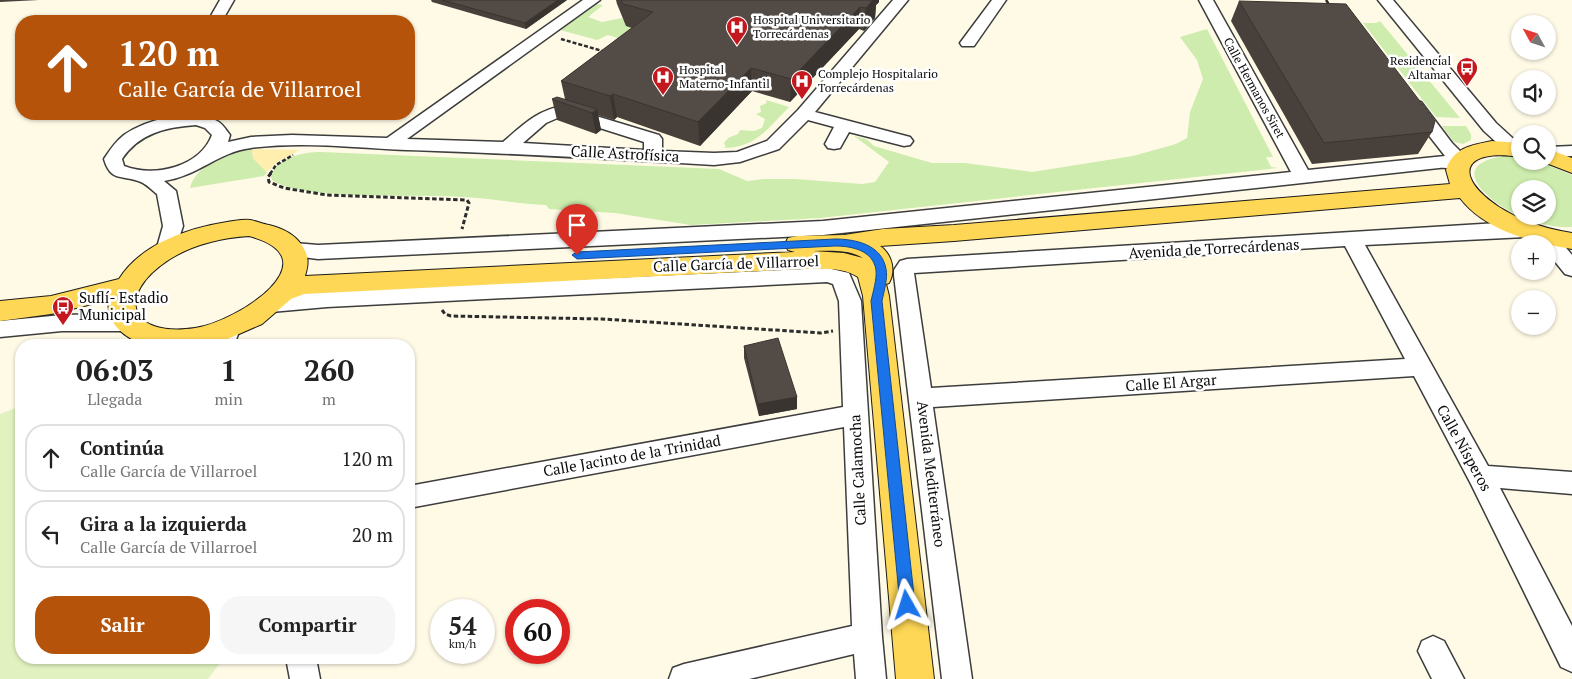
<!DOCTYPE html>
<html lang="es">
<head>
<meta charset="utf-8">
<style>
  body { margin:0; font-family:"PT Serif",serif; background:#f6f6f6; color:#222; height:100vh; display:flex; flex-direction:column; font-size:19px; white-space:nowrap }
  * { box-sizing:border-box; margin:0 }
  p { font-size:16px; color:#767676 }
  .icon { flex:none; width:28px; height:28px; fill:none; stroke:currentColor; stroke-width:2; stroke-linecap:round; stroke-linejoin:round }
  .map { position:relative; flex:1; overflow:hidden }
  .details { position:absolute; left:15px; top:339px; width:400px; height:325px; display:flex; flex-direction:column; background:#fff; border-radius:20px; box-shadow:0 1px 4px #0004 }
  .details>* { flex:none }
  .guide { position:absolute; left:15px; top:15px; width:400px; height:105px; border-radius:20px; box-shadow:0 1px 4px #0004; background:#b45309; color:#fff; overflow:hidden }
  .needle { width:32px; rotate:310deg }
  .buttons { position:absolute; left:1511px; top:15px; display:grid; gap:10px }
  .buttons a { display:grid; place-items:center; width:45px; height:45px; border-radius:50%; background:#fff; box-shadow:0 1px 4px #0004; font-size:25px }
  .speed { position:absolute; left:430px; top:599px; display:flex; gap:10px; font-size:25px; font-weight:700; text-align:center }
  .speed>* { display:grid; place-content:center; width:65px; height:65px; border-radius:50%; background:#fff; box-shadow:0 1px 4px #0004; line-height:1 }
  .speed small { font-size:12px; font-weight:400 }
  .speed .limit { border:8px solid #d22; background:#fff; color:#111 }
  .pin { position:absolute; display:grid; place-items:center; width:42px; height:42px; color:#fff; margin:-51px -21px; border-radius:50% 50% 50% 0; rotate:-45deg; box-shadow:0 0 5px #0007 }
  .pin .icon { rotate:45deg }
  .me { position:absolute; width:55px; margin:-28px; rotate:354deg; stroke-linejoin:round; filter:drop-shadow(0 0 4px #0008) }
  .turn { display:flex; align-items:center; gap:18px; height:105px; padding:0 20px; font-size:22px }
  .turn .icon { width:65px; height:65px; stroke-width:2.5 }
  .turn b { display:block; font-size:35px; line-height:42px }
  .eta { display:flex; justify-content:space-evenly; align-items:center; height:85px; text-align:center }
  .eta b { font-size:30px; font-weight:600; line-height:35px }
  .primary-button { display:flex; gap:10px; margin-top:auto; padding:10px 20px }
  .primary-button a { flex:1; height:58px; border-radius:20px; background:#b45309; color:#fff; font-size:20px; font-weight:600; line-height:58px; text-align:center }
  .primary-button a+a { background:#f6f6f6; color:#222 }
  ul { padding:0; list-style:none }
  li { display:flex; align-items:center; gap:15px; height:68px; margin:0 10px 8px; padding:0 10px; border:2px solid #e0e0e0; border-radius:20px }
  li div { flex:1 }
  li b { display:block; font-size:19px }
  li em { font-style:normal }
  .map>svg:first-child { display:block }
</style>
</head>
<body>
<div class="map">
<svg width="1572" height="679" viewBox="0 0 1572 679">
  <rect width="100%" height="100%" fill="#fffae6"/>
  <!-- green -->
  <path fill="#cdecad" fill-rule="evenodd" d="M597,4l6,1 -15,12 14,5 20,-4 2,3 6,-1 7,5 -10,16 -19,-6 -11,5 -37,-10z
    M1380,21l80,97 -24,-1 -73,-94h13z
    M1207,29l66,128h-7l5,10 7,1 -458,50 -129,7 -76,-12 -66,-4 -3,-4c-28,-1 -56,-7 -84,-8 -42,-3 -160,4 -190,-17l-1,-3c5,-20 33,-25 50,-25l398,17 28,12 18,-2h30l67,5 13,-2 14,-20 -35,-26 12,3 8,7 58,17h33l67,9 101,-16 43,-12 11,-6 3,-26 13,-33 -6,-19 -17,-23z
    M766,100l23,7c-21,21 -33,41 -66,41l3,-1 -2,-4c5,-7 7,-6 14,-9l2,-4 14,1 8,-3 3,-9 -9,-5 5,-2 -1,-6 7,-3z
    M1442,126h24l5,8v6l-8,4 -9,-2z
    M252,149l1,9 14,14 -3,4 -74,12c7,-26 39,-34 62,-39z
    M1504,156l16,1v4l21,1 31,13v52c-17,1 -38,-4 -53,-11 -30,-14 -75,-51 -15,-60zM1520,189h28v27h-28z"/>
  <!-- sand -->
  <path fill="#ffeeae" d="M252,149l48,1 -23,12 -10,10 -14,-14z"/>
  <!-- pitch -->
  <path fill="#e1f2c0" d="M21,406v252h203l-16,21h-208v-265z"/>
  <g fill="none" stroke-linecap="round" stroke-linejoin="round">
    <!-- minor casing -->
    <g stroke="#3d3d3d" stroke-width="3">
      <path id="minor" d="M220,0h14l-12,21h-14z
        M583,0h17l-193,139 96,3c19,-16 34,-32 60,-36l96,29 3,4v12l52,2 23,-1 30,-11 31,-31 95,-110h15l-93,112 95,25 3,4 -3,4 -6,1 -55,-14 -9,16 -6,1 -6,-1 -3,-4 9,-17 -26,-7 -29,29 -39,13 -26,3c-102,-6 -205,-12 -307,-15 -51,-2 -105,-9 -156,-2 -33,4 -53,28 -87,33l12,10 7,35 -10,30 -7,2 -7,-2 -3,-5 7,-25 -6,-32c-5,-4 -11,-10 -16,-12 -19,-8 -30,1 -37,-23 6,-9 11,-17 20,-24 21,-15 69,-28 93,-14 6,3 9,9 13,14l-2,7 23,-5 41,-2 95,3zM562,116l82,26v8l-121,-7 23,-20zM196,125l9,3 7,7c-12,32 -58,43 -88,31l-2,-7c17,-26 45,-32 74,-34z
        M992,0h14l-32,46h-12l-2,-3z
        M1199,0h14l95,170 137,-14 -39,-50 3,-4h12l31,41 17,17 -4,8c-9,2 -17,-1 -26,0l-616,67 -505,24 -31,-4 -3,-5 3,-5 7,-2 24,2 505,-24 468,-49z
        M1378,0h15l103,123 23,21v8l-6,1 -6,-1 -23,-21z
        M1572,146v10l-24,1v-10z
        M1498,223h28l7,2 3,5 -3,5 -7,2 -161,8 123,221 84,6v22l-72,-6 72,138v46l-11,-5 -90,-183 -57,-108 -481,31 39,272h-30l-48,-404v-5l6,-9 7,-2zM1345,246l60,113 -474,29 -17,-115z
        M1546,230l7,2 19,23v21l-7,-2 -17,-21v-9h-7l-5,-7 3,-5z
        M827,268l22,5 12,28 21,336 4,42h-30l-2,-25 -105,25h-80l4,-11 11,-4 168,-38 -8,-199 -435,81v-22l434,-79 -4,-106 -6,-17 -6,-2 -500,25 -56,5 -8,-3 -3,-5 3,-5 8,-3 56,-5z
        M109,314l24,3 3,6 -3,6 -8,2h-63l-62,6v-16l62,-6z
        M229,321l8,2 3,6 -6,16h-22l9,-22z
        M1433,636l11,5 20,38h-32l-14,-28 4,-10z
        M286,658h30l4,21h-30z"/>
    </g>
    <!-- major casing -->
    <g stroke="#1b1b1b" stroke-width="2">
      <path id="major" d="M1492,141l28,2v14c-56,-9 -69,18 -21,50 22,14 47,22 73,26v16c-38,-6 -87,-18 -112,-51l-506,43 -74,5c12,8 16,25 9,37l-3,1 3,12 45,383h-38l-33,-383 -5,-19c-16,-11 -40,-8 -58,-8l-496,25 -13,5 -29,25 -39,17 -13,4h-64c-20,-6 -41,-21 -37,-45l-58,14 -51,7v-20l51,-5 68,-17c22,-35 69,-51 108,-57 8,-1 16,-3 23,-2 6,1 13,4 19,5 12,3 24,8 32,19 8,11 8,19 4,32l490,-24 -7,-2 -3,-6 3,-6 9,-2 47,-1 39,-6 71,-4 496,-41 -4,-14c7,-22 25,-25 46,-29zM249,236c86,23 -12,86 -54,92 -66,10 -81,-33 -25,-69 24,-15 51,-21 79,-23zM813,251c17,0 35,-2 50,7l-19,-5z
        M1548,149l24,9v15l-31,-12h7z"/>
    </g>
    <!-- path-far1 -->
    <path stroke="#2c2c2c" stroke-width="2.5" stroke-dasharray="4 2" stroke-linecap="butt" d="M1326,0l5,7
      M561,39l45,13
      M270,174l6,-9 17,-10"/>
    <!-- path -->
    <path stroke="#2c2c2c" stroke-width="3" stroke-dasharray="4.5 2.5" stroke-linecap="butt" d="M271,173l-3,4 1,5 15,6 43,7 140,5 2,3 -7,26
      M442,310l3,4 6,2 151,3 219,14 12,-2"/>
    <!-- minor -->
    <use href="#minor" fill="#fff" fill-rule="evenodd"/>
    <!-- major -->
    <use href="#major" fill="#ffd756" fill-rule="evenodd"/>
  </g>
  <!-- wall -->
  <path fill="#47403b" d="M0,0h39l-39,2z
    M431,0h136l-41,29 -94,-27z
    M616,0h263v2l-3,3 -1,13 -11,13 -5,-2 -69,73 -38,-11 -52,55 -83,-29 -3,3 -16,-5 3,15 -5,4 -39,-14 -5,-21h13l-4,-18 71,-53 -6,-2 -9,-22z
    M1239,1l193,131 -14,22 -106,10 -81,-143z
    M744,346l53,51v12l-38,7 -15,-58z"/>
  <!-- shaded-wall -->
  <path fill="#3a3430" d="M558,0h9l-41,29 -1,-6z
    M868,0h11v2l-3,3 -1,13 -11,13 2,-23z
    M860,7l-1,22 -69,73 1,-23z
    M751,68l1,23 -52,55 -2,-24z
    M613,94l4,23 -3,3 -4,-24z
    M597,109l4,21 -5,4 -4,-21z
    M797,397v12l-38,7 -1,-12z"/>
  <!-- building -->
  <path fill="#534b45" stroke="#3a3430" d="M442,0h116l-33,23z
    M621,0h252l-7,8 -6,-1 -69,72 -40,-11 -53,54 -85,-28 -3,2 -49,-15 92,-69 -30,-8z
    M1239,1l107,3 89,117 -3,11 -108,11z
    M557,97l40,12 -5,4 -40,-14z
    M778,338l19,59 -39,7 -14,-58z"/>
  <!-- route -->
  <path fill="#1a73e8" stroke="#114b97" d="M835,239c21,0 47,6 51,30 2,9 -2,22 -4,32l33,304 -2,5 -6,2 -5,-2 -2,-5 -29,-304c2,-9 6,-22 5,-31 -3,-20 -25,-24 -41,-24l-258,13 -5,-4 5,-3z"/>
  <!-- icons -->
  <defs>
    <g id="hospital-pin" transform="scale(1.125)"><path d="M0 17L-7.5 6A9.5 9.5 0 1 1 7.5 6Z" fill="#c4181f" stroke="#fff"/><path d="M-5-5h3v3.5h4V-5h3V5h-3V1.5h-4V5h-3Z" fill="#fff"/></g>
    <g id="bus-pin" transform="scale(1.125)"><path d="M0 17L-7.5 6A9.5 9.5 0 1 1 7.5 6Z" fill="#c4181f" stroke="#fff"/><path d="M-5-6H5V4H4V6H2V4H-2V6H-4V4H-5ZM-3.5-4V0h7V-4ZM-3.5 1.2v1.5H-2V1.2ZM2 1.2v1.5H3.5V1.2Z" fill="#fff"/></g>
  </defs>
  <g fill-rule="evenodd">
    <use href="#hospital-pin" x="737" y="27"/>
    <use href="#bus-pin" x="1467" y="68"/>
    <use href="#hospital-pin" x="663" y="77"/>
    <use href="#hospital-pin" x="802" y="81"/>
    <use href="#bus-pin" x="63" y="307"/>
  </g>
  <g text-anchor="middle" stroke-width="5" stroke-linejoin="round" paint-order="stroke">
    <!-- far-poi labels -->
    <g font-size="12" fill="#0a0a0a" stroke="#fff" text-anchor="start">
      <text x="753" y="24">Hospital Universitario<tspan x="753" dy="14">Torrecárdenas</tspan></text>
      <text x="1451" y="65" text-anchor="end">Residencial<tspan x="1451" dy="14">Altamar</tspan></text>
      <text x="679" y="74">Hospital<tspan x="679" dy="14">Materno-Infantil</tspan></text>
      <text x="818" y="78">Complejo Hospitalario<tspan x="818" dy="14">Torrecárdenas</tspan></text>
    </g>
    <!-- far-street labels -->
    <g font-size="12" fill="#0a0a0a" stroke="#fff">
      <text transform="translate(1254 88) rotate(61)" y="4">Calle Hermanos Siret</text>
    </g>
    <!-- street labels -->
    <g font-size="15" fill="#0a0a0a" stroke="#fff">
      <text transform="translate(625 154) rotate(3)" y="5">Calle Astrofísica</text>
      <text transform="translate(1214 249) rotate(-3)" y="5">Avenida de Torrecárdenas</text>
      <text transform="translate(736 264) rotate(-2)" y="5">Calle García de Villarroel</text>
      <text transform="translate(1171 383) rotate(-4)" y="5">Calle El Argar</text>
      <text transform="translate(1464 448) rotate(61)" y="5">Calle Nísperos</text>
      <text transform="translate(632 456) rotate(-10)" y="5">Calle Jacinto de la Trinidad</text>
      <text transform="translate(858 470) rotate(-93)" y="5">Calle Calamocha</text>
      <text transform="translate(931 474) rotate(83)" y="5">Avenida Mediterráneo</text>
    </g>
    <!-- poi labels -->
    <g font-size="15" fill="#0a0a0a" stroke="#fff" text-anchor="start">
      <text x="79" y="303">Suflí- Estadio<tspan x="79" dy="17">Municipal</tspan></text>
    </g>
  </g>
</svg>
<div class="buttons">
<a><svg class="needle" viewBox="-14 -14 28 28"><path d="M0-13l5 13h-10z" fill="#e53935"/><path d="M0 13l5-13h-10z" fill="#767676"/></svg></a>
<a><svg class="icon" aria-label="sound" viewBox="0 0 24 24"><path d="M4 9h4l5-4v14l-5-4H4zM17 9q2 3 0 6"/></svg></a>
<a><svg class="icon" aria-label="search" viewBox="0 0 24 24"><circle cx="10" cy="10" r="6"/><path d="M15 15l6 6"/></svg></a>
<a><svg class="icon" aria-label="layers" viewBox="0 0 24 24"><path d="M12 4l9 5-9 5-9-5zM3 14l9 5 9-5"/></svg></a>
<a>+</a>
<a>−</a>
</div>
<div class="speed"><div>54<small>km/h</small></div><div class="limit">60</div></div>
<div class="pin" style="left:577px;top:255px;background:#d93025"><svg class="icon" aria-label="arrive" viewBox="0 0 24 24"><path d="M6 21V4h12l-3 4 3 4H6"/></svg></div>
<svg class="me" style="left:907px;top:605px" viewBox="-20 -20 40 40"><path d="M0-17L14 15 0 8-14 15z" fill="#1a73e8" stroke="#fff" stroke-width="4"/></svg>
<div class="guide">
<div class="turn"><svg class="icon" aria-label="ahead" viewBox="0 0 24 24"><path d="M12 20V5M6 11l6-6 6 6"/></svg><div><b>120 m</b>Calle García de Villarroel</div></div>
</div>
<section class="details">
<div class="eta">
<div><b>06:03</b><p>Llegada</p></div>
<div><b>1</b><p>min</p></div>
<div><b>260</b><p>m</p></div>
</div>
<ul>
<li><svg class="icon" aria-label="ahead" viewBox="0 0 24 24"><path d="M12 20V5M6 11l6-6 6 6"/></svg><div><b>Continúa</b><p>Calle García de Villarroel</p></div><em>120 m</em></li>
<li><svg class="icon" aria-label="left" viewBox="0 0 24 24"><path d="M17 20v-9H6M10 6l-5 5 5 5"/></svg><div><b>Gira a la izquierda</b><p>Calle García de Villarroel</p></div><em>20 m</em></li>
</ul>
<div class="primary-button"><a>Salir</a><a>Compartir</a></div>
</section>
</div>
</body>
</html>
